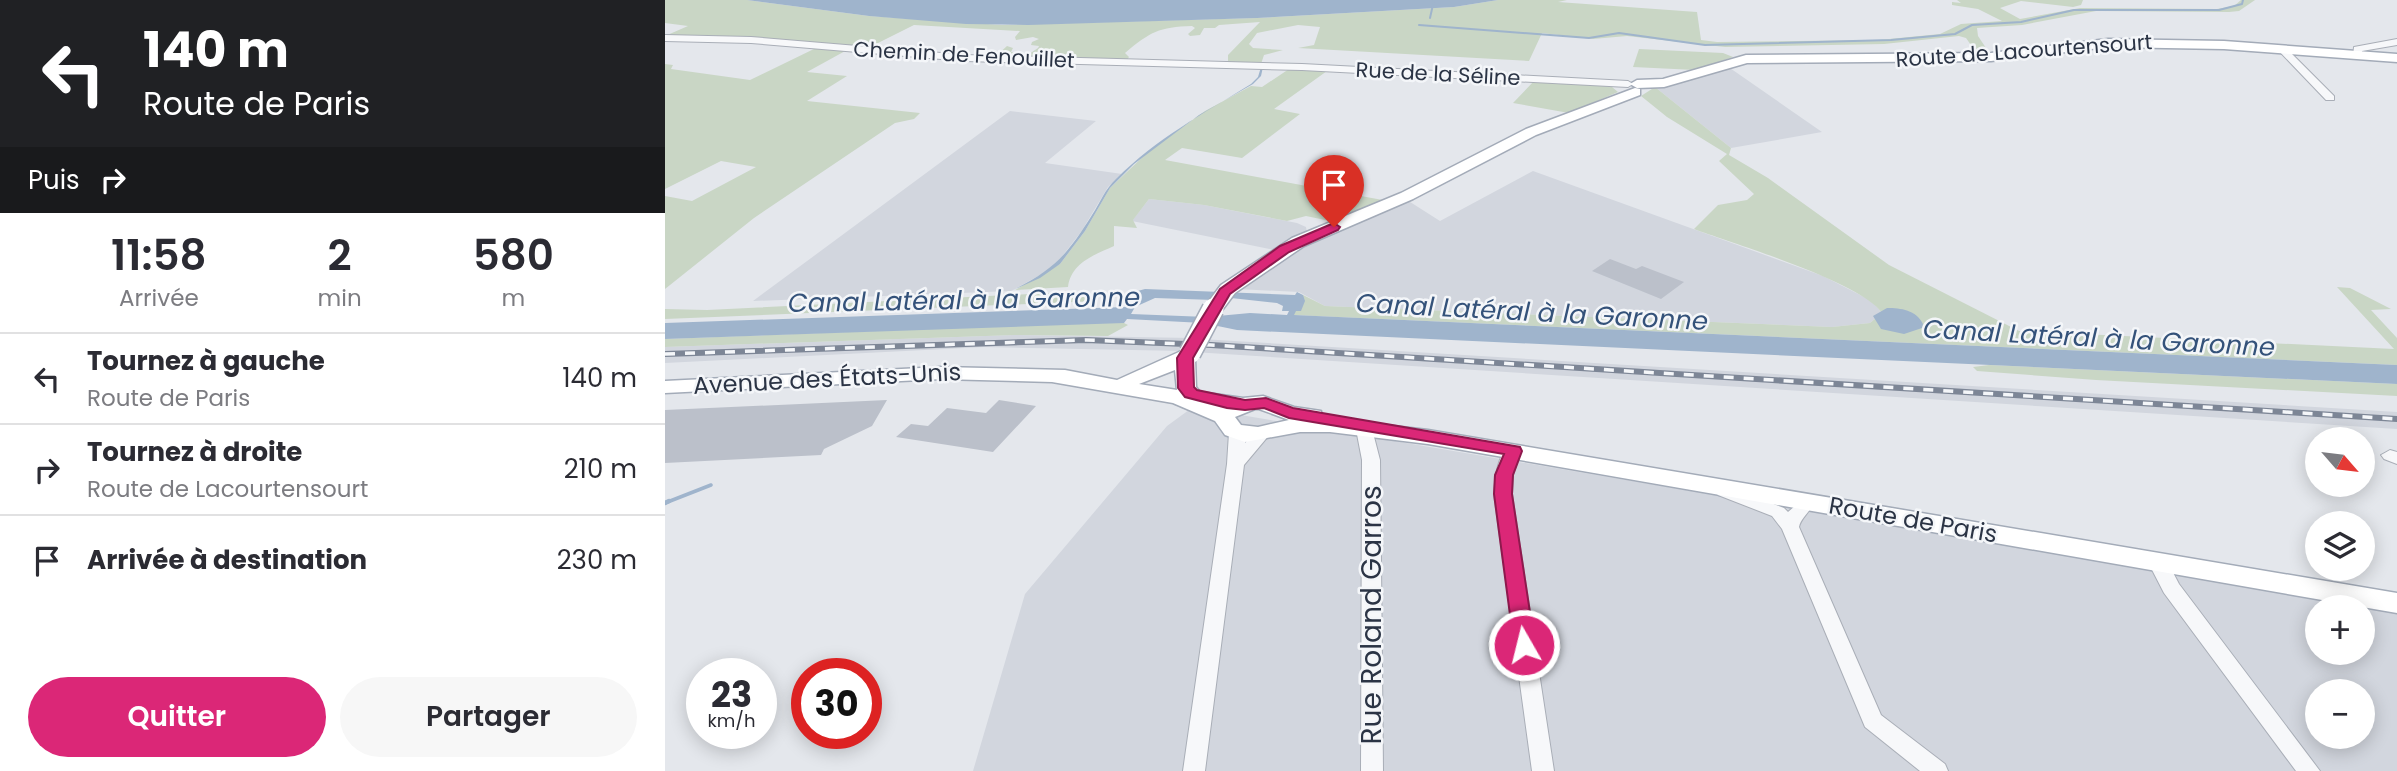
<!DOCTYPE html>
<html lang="fr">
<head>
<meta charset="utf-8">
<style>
  body { margin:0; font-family:Poppins,sans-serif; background:#f7f7f7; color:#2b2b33; height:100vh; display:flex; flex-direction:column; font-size:26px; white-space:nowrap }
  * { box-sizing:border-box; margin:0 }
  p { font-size:23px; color:#7c7c81 }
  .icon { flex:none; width:38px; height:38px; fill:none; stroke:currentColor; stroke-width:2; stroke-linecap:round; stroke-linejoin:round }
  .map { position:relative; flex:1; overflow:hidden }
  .details { display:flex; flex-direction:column; background:#fff; width:665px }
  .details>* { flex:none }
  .top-card { background:#202124; color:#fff; overflow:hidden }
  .needle { width:46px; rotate:118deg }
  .tools { position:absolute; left:1640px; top:427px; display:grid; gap:14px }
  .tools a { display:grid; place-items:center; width:70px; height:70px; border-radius:50%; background:#fff; box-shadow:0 4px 18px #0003; font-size:35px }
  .speed { position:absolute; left:21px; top:658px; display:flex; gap:14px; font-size:35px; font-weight:700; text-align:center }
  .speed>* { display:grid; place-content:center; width:91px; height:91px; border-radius:50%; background:#fff; box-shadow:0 4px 18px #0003; line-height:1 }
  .speed small { font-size:18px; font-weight:400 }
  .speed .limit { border:10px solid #d22; background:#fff; color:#111 }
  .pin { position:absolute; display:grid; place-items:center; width:60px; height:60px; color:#fff; margin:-72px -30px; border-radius:50% 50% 50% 0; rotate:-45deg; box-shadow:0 0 7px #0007 }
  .pin .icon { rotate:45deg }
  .me { position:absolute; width:77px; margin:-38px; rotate:352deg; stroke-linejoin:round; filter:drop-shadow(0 0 5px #0008) }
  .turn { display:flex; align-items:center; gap:24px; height:147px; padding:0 28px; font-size:32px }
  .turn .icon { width:91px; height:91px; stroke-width:2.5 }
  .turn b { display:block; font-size:49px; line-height:60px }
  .then { display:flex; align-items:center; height:66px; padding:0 28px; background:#0003; gap:14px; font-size:26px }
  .eta { display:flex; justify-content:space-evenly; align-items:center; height:119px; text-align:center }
  .eta b { font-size:42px; font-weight:600; line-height:49px }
  .action { display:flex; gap:14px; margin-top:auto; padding:14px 28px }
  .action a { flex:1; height:80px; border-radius:42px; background:#db2777; color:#fff; font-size:28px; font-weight:600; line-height:80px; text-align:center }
  .action a+a { background:#f7f7f7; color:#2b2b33 }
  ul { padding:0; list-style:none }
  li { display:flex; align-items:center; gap:21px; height:91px; padding:0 28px; border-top:2px solid #e1e1e2 }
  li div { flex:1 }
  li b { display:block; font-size:26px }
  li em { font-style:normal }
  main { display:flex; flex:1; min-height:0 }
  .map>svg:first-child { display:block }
</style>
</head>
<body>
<main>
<section class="details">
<div class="top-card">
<div class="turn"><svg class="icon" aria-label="left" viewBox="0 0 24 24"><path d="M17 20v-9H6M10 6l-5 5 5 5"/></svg><div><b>140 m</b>Route de Paris</div></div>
<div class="then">Puis<svg class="icon" aria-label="right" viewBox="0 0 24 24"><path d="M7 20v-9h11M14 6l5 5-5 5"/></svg></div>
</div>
<div class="eta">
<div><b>11:58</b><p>Arrivée</p></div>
<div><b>2</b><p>min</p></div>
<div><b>580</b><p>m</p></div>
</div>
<ul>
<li><svg class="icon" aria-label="left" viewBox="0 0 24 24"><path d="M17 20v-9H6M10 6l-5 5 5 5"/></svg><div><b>Tournez à gauche</b><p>Route de Paris</p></div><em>140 m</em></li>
<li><svg class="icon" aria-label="right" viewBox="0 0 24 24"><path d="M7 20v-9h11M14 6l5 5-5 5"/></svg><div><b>Tournez à droite</b><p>Route de Lacourtensourt</p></div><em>210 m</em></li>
<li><svg class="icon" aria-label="arrive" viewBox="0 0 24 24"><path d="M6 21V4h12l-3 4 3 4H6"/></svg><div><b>Arrivée à destination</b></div><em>230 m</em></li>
</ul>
<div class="action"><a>Quitter</a><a>Partager</a></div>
</section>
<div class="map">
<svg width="1732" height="771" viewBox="0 0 1732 771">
  <rect width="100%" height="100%" fill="#e4e7ec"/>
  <!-- built -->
  <path fill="#d2d6de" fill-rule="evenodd" d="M1062,66l95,66 -91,16 -76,-61z
    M345,111l86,10 -51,42 77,11 -14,13 -27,45 -28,36 -42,23 -258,10z
    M868,171l290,105 49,25 10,12 -12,10 -38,4 -507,-21 -26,-14 -63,-3 47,-35 124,-54 33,21z
    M484,199l55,6 93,18 9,4 1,6 -32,17 -143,-29z
    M350,335l177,3 -8,13 -200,-4 -319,16v-16z
    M536,339l1196,73v17l-1204,-77z
    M528,407l1204,203v161h-1424l52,-177 142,-168zM1652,607h46v46h-46zM1652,691h46v46h-46z"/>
  <!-- green -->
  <path fill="#c9d6c5" d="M0,0h82l122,16 133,9 255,-7 197,-11 44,-7h69l-9,2 139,10 4,28 16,2 162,-2 61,-6 21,-10 41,-3 -24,-12 -26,-4v-3l9,1 -4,-3h126l-2,5 -8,2 -52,-6 -21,7 20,11 60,-11 137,1 17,-3 7,-6h14l-16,11 -10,1 -133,-1 -74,14 -45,3 1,8 12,18 -12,1 -12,-17 -7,-2 -75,8 -159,3 -98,-11 -34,3 -51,-6 -13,28 -231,-13 16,-3 6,-18 -22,-2 -41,8 -8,11 4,4 30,2 -19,5 -3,9 -33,-1v-8l32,-33 -41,3 -4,3h-11l-4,7 -10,1 -2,-2 7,-6 -3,-2c-33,1 -42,6 -67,27l4,4 -2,3 -120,-3h-12l12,-11 6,2 -2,4 18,2 9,-6 1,-2 -8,-1 1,-3 7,-3 -6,-2 -17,3 -1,-3 5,-6 -106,-6 -46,23 -162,-13 -41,1 23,-10 -23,-3z
    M153,47l29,3 -40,22 40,4 -40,25 113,12 -6,6 -19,4 -141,95 -89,71v-93l27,5 64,-34 -35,-6 -56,28v-125l8,1 -2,4 79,11z
    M974,49l84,4 10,4 -38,13 -62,-3z
    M624,69l38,2 -53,38 26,5 -58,44 -60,-10 -17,12 223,41 -43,19 -15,1 -24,-5 -19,5 -83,-16 -55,-6 -16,21 4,8 -23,-2v20c-20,9 -43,17 -46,41l-53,3 45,-26 25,-33 25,-43 39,-37 56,-40 46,-25 11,1z
    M869,81l67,4 11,2 6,5 -49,21 -56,-10z
    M990,87l76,61 -2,7 39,23 121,87 130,66 375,18 -57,-62 13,1 41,21 -20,1 26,28v27l-1104,-50 10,-20 22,11 507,21 38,-4 12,-10c-20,-31 -148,-69 -188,-84l24,-24 29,-5 7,-6 -35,-33 8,-7 -60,-37 -26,-21z
    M404,292l29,9 -433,18v-10l42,1z
    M418,323h41l4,2 -20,11 -93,-1 -350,12v-8z
    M1324,365l408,19v12l-301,-16 -119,-9 -4,-4z"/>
  <!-- water -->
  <path fill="#9fb4cc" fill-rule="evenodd" d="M82,0h751l-44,7 -197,11 -229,7 -62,-1 -97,-8z
    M596,67h2l-2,9 -8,8 -54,31 -65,49 -24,24 -25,43 -25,33 -20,14 -29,13c43,-21 56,-36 81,-76 8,-12 13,-26 24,-36 41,-41 87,-65 135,-95l7,-7z
    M480,289l150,6 2,-3 6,3 2,6 -4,10h-5l-2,4 1103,50v19l-1160,-54 -34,-7 -76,-4 -3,4 -459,16v-16l460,-16 -1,-4 10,-11zM490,298l59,2 17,-2 46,5 6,3 -1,5h7l-2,4 -37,-2 -43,4 -76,-3 4,-7z
    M1222,308c14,0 29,2 36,16l-1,4 -18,6 -23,-5 -8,-13z"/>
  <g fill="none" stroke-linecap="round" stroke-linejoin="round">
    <!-- stream-far2 -->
    <path stroke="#9fb4cc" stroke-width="2" d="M765,18l4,-18
      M754,25l170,13 30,-5 86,12 186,-5 64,-6 17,-9 49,-3 53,-12h145l23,-6 1,-4"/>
    <!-- stream-far1 -->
    <path stroke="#9fb4cc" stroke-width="3.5" d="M0,503l46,-18"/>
    <!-- stream -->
    <path stroke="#9fb4cc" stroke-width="4.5" d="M0,503l4,-2"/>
  </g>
  <!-- building -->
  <path fill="#bbc0ca" d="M945,259l26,10 6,-3 42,16 -23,17 -69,-28z
    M222,400l-15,26 -48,23 -3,6 -156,8v-53z
    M334,400l37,6 -43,46 -97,-15 15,-13 17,2 19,-18 39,5z"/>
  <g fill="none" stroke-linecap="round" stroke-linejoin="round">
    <!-- minor casing -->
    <g stroke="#a9aeb7" stroke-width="2">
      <path id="minor" d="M0,35l86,2 214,18 337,9 326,17 5,3 -5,3 -326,-17 -337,-9 -214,-18 -86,-2z
        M1732,39v6l-35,6 -1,7 -8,-2 1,-9z
        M1614,47h6l49,49v4h-8l-47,-49z
        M699,424l8,5 8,31 3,311h-22l1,-311 -6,-31z
        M572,428l8,5v10l11,-13h12l2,4 -26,31 -39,306h-22l44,-307 2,-31z
        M848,446l8,5 -8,24 -1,19 42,277h-22l-38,-277c1,-14 3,-44 19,-48z
        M1725,450l7,2v12l-13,-5 -3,-4z
        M1059,485l60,23 4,4 7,-6 4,-9h12l3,4c-3,11 -13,16 -15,26l82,188 64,49 3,7h-28l-55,-44 -83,-198 -10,-13 -54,-21 -3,-4 3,-4z
        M1493,555l7,2 14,27 141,187h-24l-132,-178 -16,-31 3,-5z"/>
    </g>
    <!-- major casing -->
    <g stroke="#a3abb8" stroke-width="3">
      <path id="major" d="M1443,39l116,2 173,13v8l-173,-13 -116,-2 -117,14 -244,2 -83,24 -27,1 -7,-4 7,-4 26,-1 83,-24 245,-2z
        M970,88l5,1v6l-104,40 -123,64 -109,47 -69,47 -15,20 -7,2 -10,-6 18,-24 71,-47 109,-45 125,-64z
        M525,347l7,2 3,4 -5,6 1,28 4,5 43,6 20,-2 31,11 27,4 1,7 106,12 969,163v20l-969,-169 -98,-12h-30l-55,10 -20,-7 -10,-14 -42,-18 -121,-21 -111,-3 -276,14v-12l276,-14 124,3 52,10zM510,370l2,20 -38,-6zM590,409h4l30,11 -31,7 -17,-2 -6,-8z"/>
    </g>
    <!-- minor -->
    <use href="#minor" fill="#f7f8fa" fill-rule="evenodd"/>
    <!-- major -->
    <use href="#major" fill="#fff" fill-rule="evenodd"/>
    <!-- rail casing -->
    <g stroke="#7d8696" stroke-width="6">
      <path id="rail" d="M0,354l421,-14 125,5 1186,74"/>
    </g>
    <!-- rail -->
    <use href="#rail" stroke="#f4f6f9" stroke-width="3.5" stroke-dasharray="10" stroke-linecap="butt"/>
    <!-- major-bridge casing -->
    <g stroke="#a3abb8" stroke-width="24" stroke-linecap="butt">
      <path id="major-bridge" d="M525,353l23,-44"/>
    </g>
    <!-- major-bridge -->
    <use href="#major-bridge" stroke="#fff" stroke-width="21"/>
  </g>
  <!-- route -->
  <path fill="#db2777" stroke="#8e194d" stroke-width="2" d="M669,223l6,4 -2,3 -49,22 -59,42 -37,64 1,29 3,3 48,10 21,-2 27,10 227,39 2,4 -9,24 -1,19 23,151 -3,6 -8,2 -7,-2 -3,-6 -20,-151 1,-19 9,-21 -215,-36 -25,-10 -19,2 -18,-2 -42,-11 -7,-9 -1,-30 43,-69 60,-43z"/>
  <g text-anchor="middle" stroke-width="5" stroke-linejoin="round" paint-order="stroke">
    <!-- far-street labels -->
    <g font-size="21" fill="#2b3445" stroke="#f4f6f9">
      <text transform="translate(1359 51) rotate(-4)" y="7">Route de Lacourtensourt</text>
      <text transform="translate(299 55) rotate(3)" y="7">Chemin de Fenouillet</text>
      <text transform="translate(773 74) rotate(3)" y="7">Rue de la Séline</text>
    </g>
    <!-- street labels -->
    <g font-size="24" fill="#2b3445" stroke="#f4f6f9">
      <text transform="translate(162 379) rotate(-3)" y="8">Avenue des États-Unis</text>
      <text transform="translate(1248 520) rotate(10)" y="8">Route de Paris</text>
    </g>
    <!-- water labels -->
    <g font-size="26" font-style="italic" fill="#34527a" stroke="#f4f6f9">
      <text transform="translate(299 300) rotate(-1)" y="9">Canal Latéral à la Garonne</text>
      <text transform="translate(867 312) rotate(3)" y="9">Canal Latéral à la Garonne</text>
      <text transform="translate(1434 338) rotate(3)" y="9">Canal Latéral à la Garonne</text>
    </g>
    <!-- near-street labels -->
    <g font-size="28" fill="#2b3445" stroke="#f4f6f9">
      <text transform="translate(706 615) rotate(-90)" y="10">Rue Roland Garros</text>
    </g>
  </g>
</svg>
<div class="tools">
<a><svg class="needle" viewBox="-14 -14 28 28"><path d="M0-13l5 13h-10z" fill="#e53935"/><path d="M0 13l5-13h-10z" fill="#7c7c81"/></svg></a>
<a><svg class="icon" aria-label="layers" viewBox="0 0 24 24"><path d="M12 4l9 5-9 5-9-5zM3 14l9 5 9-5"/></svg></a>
<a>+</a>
<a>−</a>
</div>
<div class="speed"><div>23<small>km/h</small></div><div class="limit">30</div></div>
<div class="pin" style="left:669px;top:227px;background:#d93025"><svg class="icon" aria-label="arrive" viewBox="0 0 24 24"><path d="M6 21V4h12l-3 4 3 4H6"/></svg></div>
<svg class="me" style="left:859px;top:645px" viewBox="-20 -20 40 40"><circle r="17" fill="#db2777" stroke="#fff" stroke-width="3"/><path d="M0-11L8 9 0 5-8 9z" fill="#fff"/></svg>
</div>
</main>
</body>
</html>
